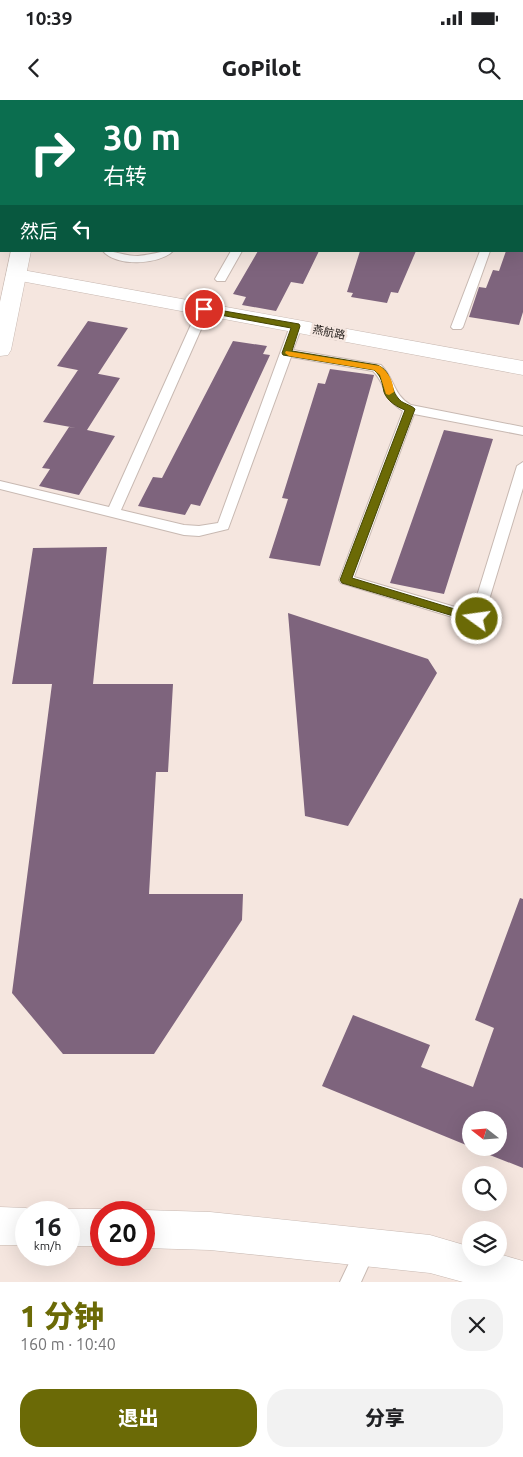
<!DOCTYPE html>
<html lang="zh">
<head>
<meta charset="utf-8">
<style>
  body { margin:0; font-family:Ubuntu,"Noto Sans SC",sans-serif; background:#f2f2f2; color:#202124; height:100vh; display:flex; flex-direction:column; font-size:19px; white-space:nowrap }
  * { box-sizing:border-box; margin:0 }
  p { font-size:16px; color:#757577 }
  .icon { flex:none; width:28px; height:28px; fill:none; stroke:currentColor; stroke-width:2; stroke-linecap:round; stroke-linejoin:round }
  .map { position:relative; height:1182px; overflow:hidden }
  .drawer { display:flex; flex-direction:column; background:#fff; flex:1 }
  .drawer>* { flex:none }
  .hud { position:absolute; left:0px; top:0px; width:524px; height:152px; box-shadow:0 5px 20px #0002; background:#0b6e4f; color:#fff; overflow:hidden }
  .needle { width:32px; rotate:287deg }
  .buttons { position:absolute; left:462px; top:1011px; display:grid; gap:10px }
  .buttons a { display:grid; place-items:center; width:45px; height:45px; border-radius:50%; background:#fff; box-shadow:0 5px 20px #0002; font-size:25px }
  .speed { position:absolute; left:15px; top:1101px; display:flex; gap:10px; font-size:25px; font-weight:700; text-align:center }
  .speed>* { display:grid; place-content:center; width:65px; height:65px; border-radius:50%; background:#fff; box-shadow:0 5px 20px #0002; line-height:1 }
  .speed small { font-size:12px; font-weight:400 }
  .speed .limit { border:8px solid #d22; background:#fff; color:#111 }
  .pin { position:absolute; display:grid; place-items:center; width:42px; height:42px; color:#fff; margin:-21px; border:2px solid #fff; border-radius:50%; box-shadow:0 1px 5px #0007 }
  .me { position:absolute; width:55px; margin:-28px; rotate:284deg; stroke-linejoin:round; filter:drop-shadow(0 0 4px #0008) }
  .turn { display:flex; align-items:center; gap:18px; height:105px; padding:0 20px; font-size:22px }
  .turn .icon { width:65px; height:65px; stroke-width:2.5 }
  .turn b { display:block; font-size:35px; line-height:42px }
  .then { display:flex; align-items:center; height:48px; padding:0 20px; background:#0003; gap:10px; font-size:19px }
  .round { display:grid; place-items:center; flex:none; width:52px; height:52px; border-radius:20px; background:#f2f2f2 }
  .overview { display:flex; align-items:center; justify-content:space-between; height:85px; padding:0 20px }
  h1 { font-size:30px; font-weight:800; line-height:38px; color:#6b6a06 }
  .cta { display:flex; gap:10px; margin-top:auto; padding:10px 20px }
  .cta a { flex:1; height:58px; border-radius:20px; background:#6b6a06; color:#fff; font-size:20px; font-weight:800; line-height:58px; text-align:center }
  .cta a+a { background:#f2f2f2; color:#202124 }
  .status { display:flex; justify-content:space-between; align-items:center; height:35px; padding:0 25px; background:#fff; direction:ltr }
  .status svg { height:14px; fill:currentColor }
  header { display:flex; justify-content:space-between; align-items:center; height:65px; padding:0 20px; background:#fff; font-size:22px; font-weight:800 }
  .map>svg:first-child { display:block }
</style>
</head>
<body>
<div class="status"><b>10:39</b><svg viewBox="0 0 49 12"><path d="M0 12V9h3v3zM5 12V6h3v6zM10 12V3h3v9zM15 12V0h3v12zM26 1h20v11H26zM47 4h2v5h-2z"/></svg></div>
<header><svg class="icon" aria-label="back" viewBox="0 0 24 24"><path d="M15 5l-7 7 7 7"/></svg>GoPilot<svg class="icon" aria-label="search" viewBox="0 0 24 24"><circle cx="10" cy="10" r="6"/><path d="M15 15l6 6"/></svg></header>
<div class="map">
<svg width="523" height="1182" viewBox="0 0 523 1182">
  <rect width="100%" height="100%" fill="#f5e6df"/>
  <!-- building -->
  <path fill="#7e647d" d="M523,115v97l-4,13 -50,-8 10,-30 7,1 7,-18 6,1 7,-20h16z
    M258,151h61l-16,33 -12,-2 -15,29 -34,-6 4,-8 -13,-3z
    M360,151h56l-18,42 -7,-1 -4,11 -36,-6 2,-4 -6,-1z
    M88,221l40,7 -30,46 -41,-8z
    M233,241l34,5 -4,8 7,1 -70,151 -9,-2 -6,11 -47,-9 15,-29 9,1z
    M330,269l44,6 -54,191 -51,-8 19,-59 -6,-1 36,-115 7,1z
    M78,270l42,8 -33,52 28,6 -36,59 -40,-9 11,-17 -8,-1 27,-41 7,1 -33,-6z
    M444,330l49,9 -49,155 -54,-11z
    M107,447l-14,137h80l-5,88h-12l-7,122h94l-1,26 -88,134h-91l-51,-61 40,-309h-40l21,-136z
    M288,513l140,46 9,14 -89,153 -43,-10z
    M520,798l3,1v269l-51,-20h27v-28h-28v27l-149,-61 31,-71 77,30 -9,22 52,20 21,-59 -19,-8z"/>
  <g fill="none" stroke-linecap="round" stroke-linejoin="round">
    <!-- service casing -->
    <g stroke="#c8b9b2" stroke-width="2">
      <path id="service" d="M522,73h1v6h-1z
        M103,151c12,0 22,5 35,5 12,-1 23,-5 35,-5 -14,14 -57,16 -70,0z
        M231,151h11l-17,30h-8l-2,-2z
        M480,151h10l-27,76 -2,2h-8l-2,-2z
        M204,206l6,3 -89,201 63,15 15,1 19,-3 72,-197 6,-3 4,1 2,2 -9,24 88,15c14,14 12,30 30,40l112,22v8l-109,-21 -60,163 118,35 45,-146 6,-4v26l-41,135 -5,1 -5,-1 -131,-40 -2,-3 64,-169c-21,-13 -16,-26 -30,-40l-82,-14 -63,172 -29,7 -15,-1 -184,-46v-8l109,26 89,-198z
        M367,1137l7,3 3,7 -16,35h-21l20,-42z"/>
    </g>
    <!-- minor casing -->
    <g stroke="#c8b9b2" stroke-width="1">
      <path id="minor" d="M17,169l506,92v14l-513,-96 -3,-4 3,-4z
        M0,1107l26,1 10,4h-10v33h-26z
        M69,1109h32l7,3h-7v34h-32v-34h-7z
        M144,1110l66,2 220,23 41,12v11h28v-4l24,7v21h-60l-33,-9 -220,-23 -66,-2v-36h-5z"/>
    </g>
    <!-- tertiary casing -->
    <g stroke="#c8b9b2" stroke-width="1">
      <path id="tertiary" d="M42,0h16l1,1h-17z
        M11,151h20l-20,99 -3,5 -8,1v-54z"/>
    </g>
    <!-- service -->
    <use href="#service" fill="#fff" fill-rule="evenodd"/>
    <!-- minor -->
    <use href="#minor" fill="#fff" fill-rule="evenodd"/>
    <!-- tertiary -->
    <use href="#tertiary" fill="#fff" fill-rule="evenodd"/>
  </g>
  <!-- route -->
  <path fill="#6b6a06" stroke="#464504" d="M201,207l98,17 1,2 -8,25 85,14c16,6 12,22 21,33 4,6 12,6 17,11l-63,169 129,39 2,2 -2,3 -4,1 -135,-40 -2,-3 65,-170c-8,-3 -18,-9 -21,-18 -2,-9 -2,-15 -10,-22l-91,-15 -1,-2 9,-25 -87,-16 -3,-1z"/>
  <!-- slow -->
  <path fill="#f59e0b" d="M286,251l94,15c9,7 13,15 14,26l-5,3 -3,-1 -6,-19 -6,-5 -85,-14 -4,-3z"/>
  <g text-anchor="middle" stroke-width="5" stroke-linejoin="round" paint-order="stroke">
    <!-- far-street labels -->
    <g font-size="11" fill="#231e1b" stroke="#f5e6df">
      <text transform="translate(329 232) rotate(11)" y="4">燕航路</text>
    </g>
  </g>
</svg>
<div class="buttons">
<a><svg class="needle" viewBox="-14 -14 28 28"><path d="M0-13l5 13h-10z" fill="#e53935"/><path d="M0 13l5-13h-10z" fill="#757577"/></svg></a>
<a><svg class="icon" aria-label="search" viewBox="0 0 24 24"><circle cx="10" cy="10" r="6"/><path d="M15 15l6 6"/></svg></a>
<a><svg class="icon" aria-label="layers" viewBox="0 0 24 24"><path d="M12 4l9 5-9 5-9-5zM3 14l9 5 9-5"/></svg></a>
</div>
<div class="speed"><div>16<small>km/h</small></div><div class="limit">20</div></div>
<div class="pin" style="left:204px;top:209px;background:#d93025"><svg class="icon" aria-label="arrive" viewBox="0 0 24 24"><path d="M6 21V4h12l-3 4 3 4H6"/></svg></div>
<svg class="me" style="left:477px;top:519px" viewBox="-20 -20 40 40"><circle r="17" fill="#6b6a06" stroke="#fff" stroke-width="3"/><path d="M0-11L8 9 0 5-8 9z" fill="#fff"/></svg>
<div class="hud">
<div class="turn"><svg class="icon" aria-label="right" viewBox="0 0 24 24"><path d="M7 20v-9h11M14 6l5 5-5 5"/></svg><div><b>30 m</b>右转</div></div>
<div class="then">然后<svg class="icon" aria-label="left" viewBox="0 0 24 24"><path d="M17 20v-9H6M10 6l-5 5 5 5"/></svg></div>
</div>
</div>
<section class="drawer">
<div class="overview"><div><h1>1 分钟</h1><p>160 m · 10:40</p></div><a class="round"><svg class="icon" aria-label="close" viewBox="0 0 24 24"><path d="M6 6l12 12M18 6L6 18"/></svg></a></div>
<div class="cta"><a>退出</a><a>分享</a></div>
</section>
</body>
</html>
